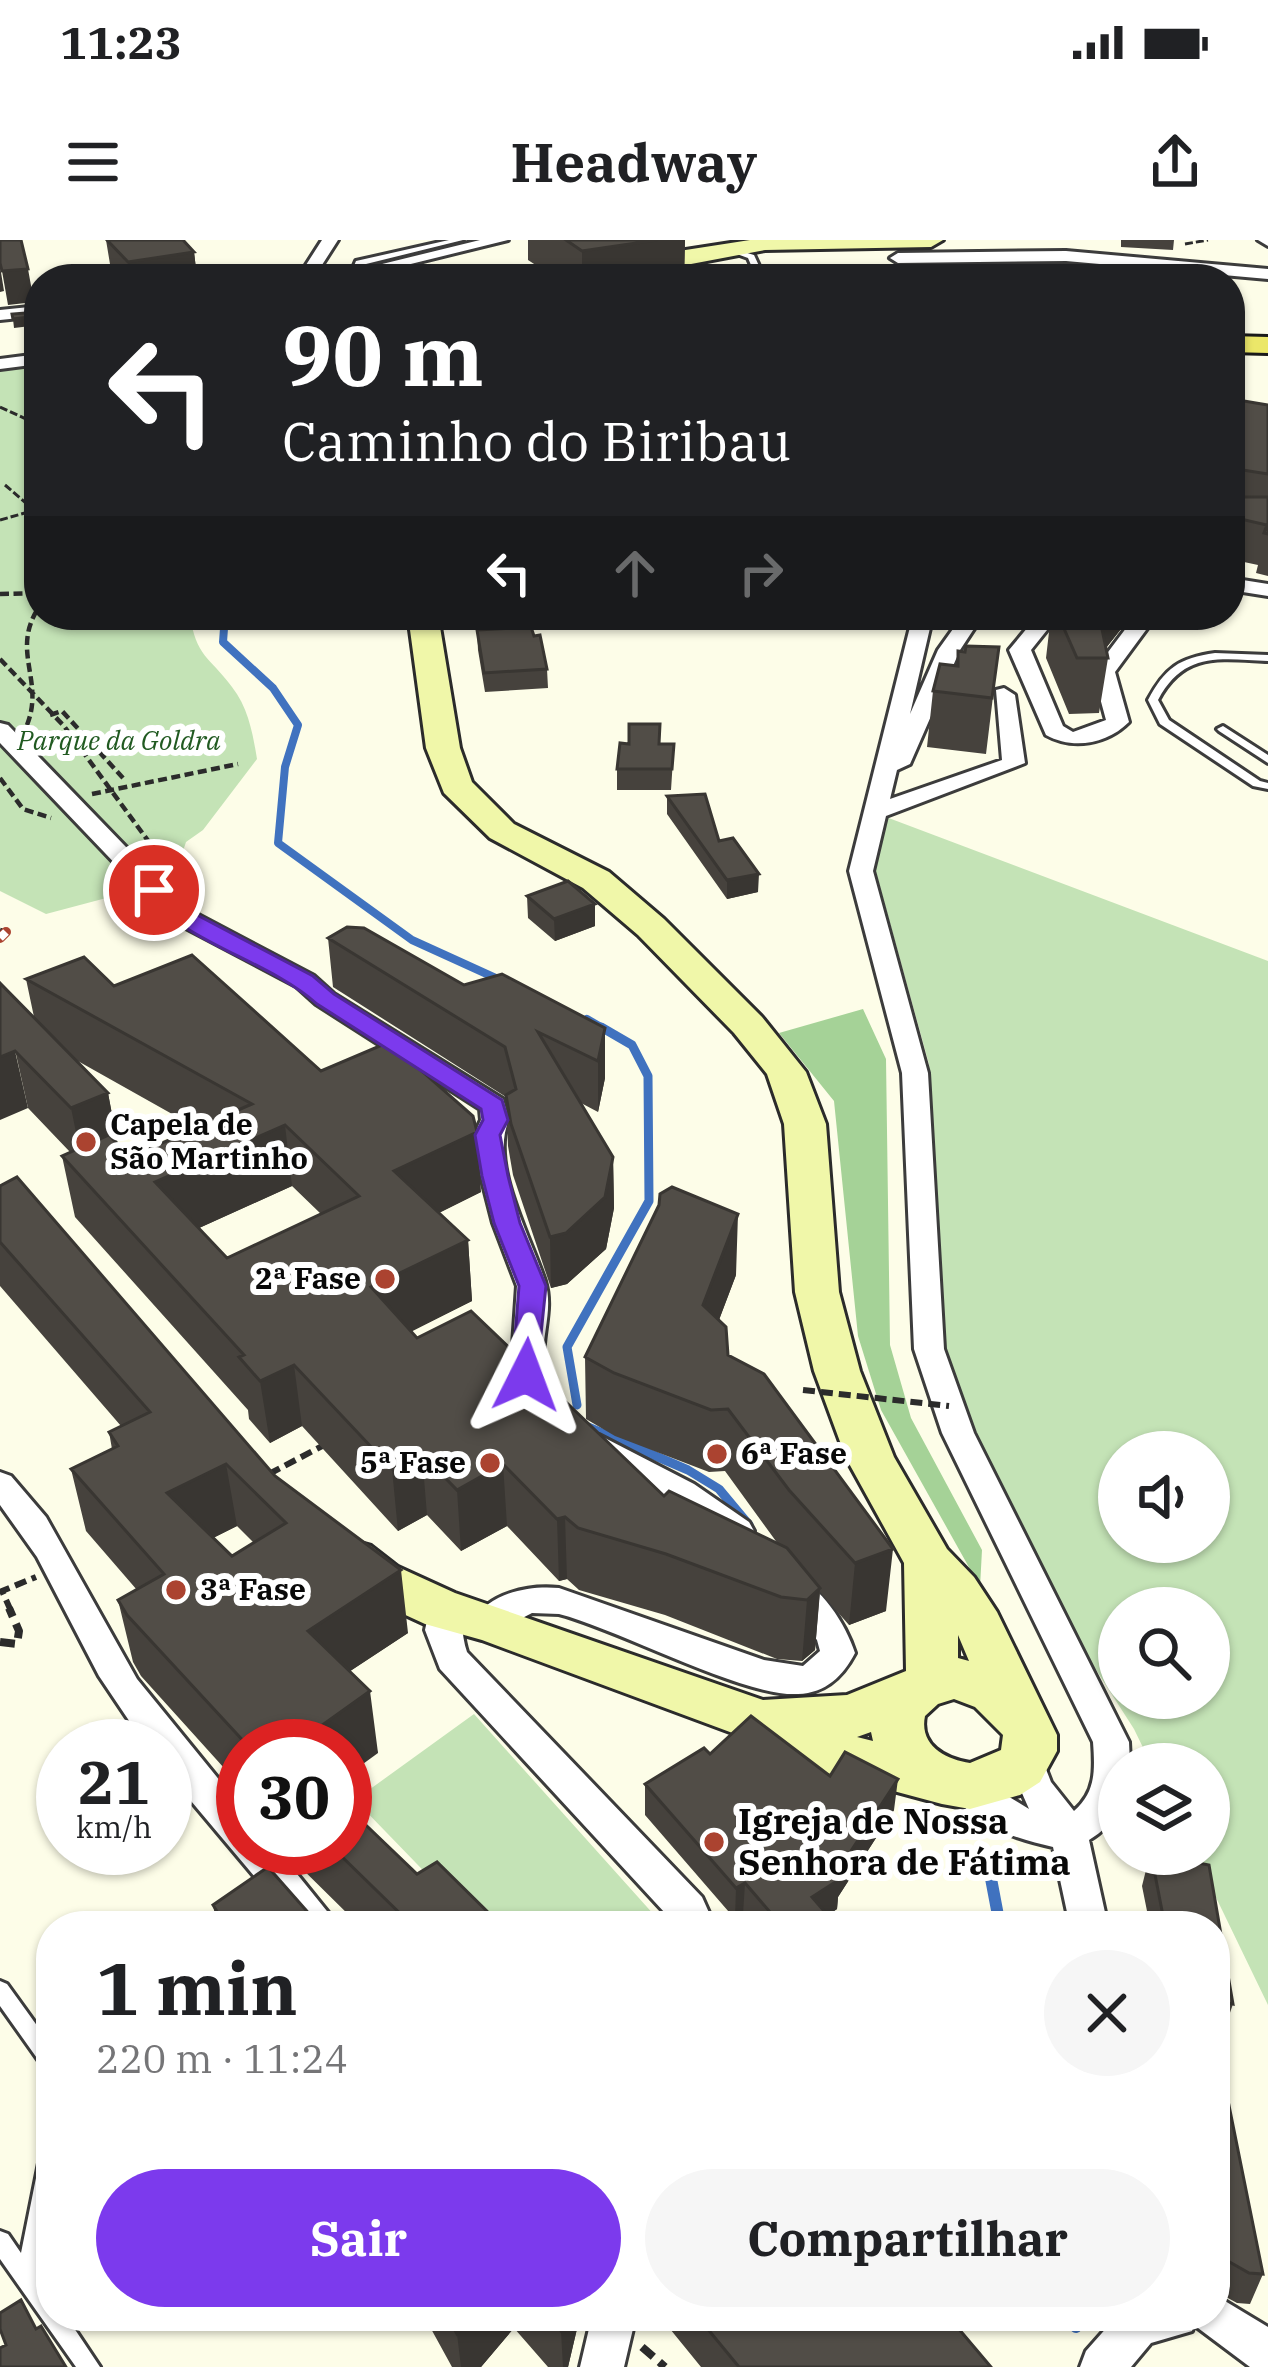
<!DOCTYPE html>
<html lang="pt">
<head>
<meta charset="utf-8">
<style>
  body { margin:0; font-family:"IBM Plex Serif",serif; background:#f6f6f6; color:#202124; height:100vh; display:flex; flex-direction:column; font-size:45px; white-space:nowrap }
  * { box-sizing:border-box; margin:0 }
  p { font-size:39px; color:#757577 }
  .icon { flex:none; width:66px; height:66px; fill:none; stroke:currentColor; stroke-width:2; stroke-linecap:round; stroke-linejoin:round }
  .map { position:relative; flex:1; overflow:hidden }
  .panel { position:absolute; left:36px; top:1671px; width:1194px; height:420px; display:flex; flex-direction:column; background:#fff; border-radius:48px; box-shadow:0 3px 9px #0004 }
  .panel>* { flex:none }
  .top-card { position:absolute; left:24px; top:24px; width:1221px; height:366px; border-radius:48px; box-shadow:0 3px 9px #0004; background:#202124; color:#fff; overflow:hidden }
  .controls { position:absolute; left:1098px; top:1191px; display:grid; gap:24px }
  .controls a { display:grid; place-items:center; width:132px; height:132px; border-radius:50%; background:#fff; box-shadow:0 3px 9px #0004; font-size:60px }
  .speed { position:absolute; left:36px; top:1479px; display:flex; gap:24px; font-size:60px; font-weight:700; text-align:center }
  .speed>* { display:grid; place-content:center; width:156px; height:156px; border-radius:50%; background:#fff; box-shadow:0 3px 9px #0004; line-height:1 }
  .speed small { font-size:30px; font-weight:400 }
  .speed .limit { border:18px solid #d22; background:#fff; color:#111 }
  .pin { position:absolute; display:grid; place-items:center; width:102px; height:102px; color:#fff; margin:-51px; border:6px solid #fff; border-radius:50%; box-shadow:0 3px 12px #0007 }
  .me { position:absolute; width:132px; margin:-66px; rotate:3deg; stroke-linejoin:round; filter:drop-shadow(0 0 9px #0008) }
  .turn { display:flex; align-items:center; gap:42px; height:252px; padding:0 60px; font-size:54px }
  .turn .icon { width:156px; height:156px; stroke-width:2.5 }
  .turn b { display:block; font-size:84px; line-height:102px }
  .lanes { display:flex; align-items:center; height:114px; padding:0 60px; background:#0003; justify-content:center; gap:60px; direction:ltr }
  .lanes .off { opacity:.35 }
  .round { display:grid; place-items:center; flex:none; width:126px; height:126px; border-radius:63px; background:#f6f6f6 }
  .headline { display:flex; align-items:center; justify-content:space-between; height:204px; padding:0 60px }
  h1 { font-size:72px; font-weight:700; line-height:90px }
  .cta { display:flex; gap:24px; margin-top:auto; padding:24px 60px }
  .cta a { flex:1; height:138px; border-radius:72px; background:#7c3aed; color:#fff; font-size:48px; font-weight:700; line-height:138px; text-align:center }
  .cta a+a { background:#f6f6f6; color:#202124 }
  .status { display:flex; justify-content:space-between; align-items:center; height:84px; padding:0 60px; background:#fff; direction:ltr }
  .status svg { height:33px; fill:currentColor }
  header { display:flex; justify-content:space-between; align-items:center; height:156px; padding:0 60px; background:#fff; font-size:54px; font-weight:700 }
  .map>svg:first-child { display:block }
</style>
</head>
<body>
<div class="status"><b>11:23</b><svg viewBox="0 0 49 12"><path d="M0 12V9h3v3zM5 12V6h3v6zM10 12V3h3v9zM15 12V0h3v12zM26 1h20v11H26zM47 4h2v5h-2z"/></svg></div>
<header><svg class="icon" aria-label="menu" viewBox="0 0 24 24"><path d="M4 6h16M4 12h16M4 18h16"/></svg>Headway<svg class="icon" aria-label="share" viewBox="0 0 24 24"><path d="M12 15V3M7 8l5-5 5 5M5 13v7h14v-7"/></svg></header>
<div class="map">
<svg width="1268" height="2127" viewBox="0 0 1268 2127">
  <rect width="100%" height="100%" fill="#fdfde8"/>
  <!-- green -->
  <path fill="#c4e3b6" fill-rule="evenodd" d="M25,125l14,3v247h151c6,42 19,41 42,72 16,20 21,47 25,72l-54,71 -17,12 -8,24 -18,5 -16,17 -98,26 -46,-23v-523z
    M886,577l382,144v1044l-73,-151h14v-90h-58l-17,-35 -86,-134 -84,-168 -19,-78 -16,-285 -54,-195zM1119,1212h90v90h-90zM1119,1368h90v90h-90z
    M474,1474l190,212h-187l-122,-126z"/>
  <!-- forest -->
  <path fill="#a5d297" d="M863,769l23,50 4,286 21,73 71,132 -2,37 -99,-177 -23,-74 -24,-235 -55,-68z"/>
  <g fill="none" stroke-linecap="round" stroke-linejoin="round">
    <!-- stream-far2 -->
    <path stroke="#4072bf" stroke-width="8" d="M225,375l-2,27 50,46 25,37 -13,42 -7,76 134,97 88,40
      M587,779l19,11"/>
    <!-- stream-far1 -->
    <path stroke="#4072bf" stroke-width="9" d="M577,1165l-10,-58 82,-146 -1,-125 -16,-31 -31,-18
      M588,1187l100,43 31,19 30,36"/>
    <!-- stream -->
    <path stroke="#4072bf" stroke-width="12" d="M989,1628l11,58
      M1073,2076l3,11"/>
    <!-- service casing -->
    <g stroke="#3c3c3c" stroke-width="6">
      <path id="service" d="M449,0h14l-101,25 -4,10 -7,-2 5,-12z
        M734,9l20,6 11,24h-8l-9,-21 -14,-5z
        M1215,413l53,2v6c-48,-2 -84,-10 -110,39l11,20 91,61 8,2v6l-15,-3 -93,-62 -12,-24c17,-32 31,-42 67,-47z
        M1223,486l45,29v8l-49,-32 -2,-2z
        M0,1741l7,3 44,61v25l-7,-2 -44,-62z
        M51,1903v66l-13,68 13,17v22h15l34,51h-24l-76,-108v-28l8,3 13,19 20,-100 3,-7z"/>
    </g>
    <!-- minor casing -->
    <g stroke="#3c3c3c" stroke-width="6">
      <path id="minor" d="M322,0h16l-25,39h-16z
        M480,0h28l-158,39h-29z
        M1258,0h10v6z
        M1066,11l202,18v10l-202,-18 -168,2 -8,-5 8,-5z
        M39,66v10l-39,4v-10z
        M39,114v10l-39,5v-10z
        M1230,338l38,6v12l-38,-6z
        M913,375h20l-23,99 28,-64 25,-35h20l-23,35 -50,114 -13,6 -7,29 112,-39 -6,-70 8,-2 11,7 10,68 -139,53 -13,55 55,202 16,276 30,84 155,309 1,22h-11c0,35 3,56 -30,76l19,86h-38l-17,-79c-37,-8 -85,-23 -103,-60l5,-11 13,-4 61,37 -23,-52 5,-11 13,-4 13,4 14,36 23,29c22,-19 21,-41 19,-69l-151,-309 -28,-84 -12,-276 -53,-202z
        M1038,375h21l-28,35 32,76 10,6 33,-12 -13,-48 43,-57h21l-42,57 14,50c-22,22 -56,28 -83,13l-37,-85z
        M0,483l8,2 177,183 129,68 20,18 169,105 6,21c-20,43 22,118 36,161 12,40 -16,70 9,118l-5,8h-22l-16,-32 6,-89 -24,-63 -12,-47 -7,-41 7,-15 -1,-11 -164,-105 -20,-18 -129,-68 -167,-175z
        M599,1195l95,49 55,38 5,9 -5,9 -12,3 -12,-3 -55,-38 -82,-47 -5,-8 5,-8z
        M0,1232l11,4 35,41 91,162 106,130v39h33l63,78h-43l-131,-156v-24l-21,-3 -45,-67 -62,-119 -37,-52z
        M791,1335c30,9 55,50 64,78 -12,23 -29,40 -57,41 -55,3 -177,-64 -239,-80l-27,-1 -42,22 -12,-4 -5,-9c15,-29 56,-37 86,-34l205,72 39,6 17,-15 -3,-11 -43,-52 5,-9z
        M443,1357l12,4c8,14 6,34 12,51l235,245 13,29h-38l-237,-257 -15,-39 6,-29z
        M1215,2055l53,32v40h-18l-56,-42 -2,6 -41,12 -20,24h-51l6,-16 31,-35h98z
        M592,2076h44l-12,51h-44z"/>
    </g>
    <!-- secondary casing -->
    <g stroke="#2b2b2b" stroke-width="6">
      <path id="secondary" d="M750,0h193l-12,7 -166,3 -153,29h-37l4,-5 55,-16z
        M408,375h30l22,133 12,34 42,42 95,48 55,47 98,98 44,55 20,52 13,168 21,79 34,86 53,92 27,28 23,35 60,123v16l-17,31 -20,13 -50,14 -28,-5 -138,-37 -66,-32 -256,-95 -57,-16 -63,-29 -27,-21 -7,-14 7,-14 18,-5 18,5 27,21 57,26 308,107 84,-5 59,-24 -2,-108 -58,-105 -32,-87 -19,-79 -11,-168 -17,-50 -33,-41 -96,-98 -55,-47 -93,-50 -46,-45 -18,-45zM958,1395l11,26 -11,-3zM954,1459l21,8 28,28 -2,15 -31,13c-25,-4 -51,-18 -45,-47l13,-12zM871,1492l2,9 -16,-4z"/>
    </g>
    <!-- primary casing -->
    <g stroke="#1a1a1a" stroke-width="6">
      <path id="primary" d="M1230,96l38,1v16l-38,-1z"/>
    </g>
    <!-- path-far3 -->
    <path stroke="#2b2b2b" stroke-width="3" stroke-dasharray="8 3" stroke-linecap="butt" d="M1185,4l23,-4
      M0,167l39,18
      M5,245l29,25
      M0,280l39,-11"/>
    <!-- path-far2 -->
    <path stroke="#2b2b2b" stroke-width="4.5" stroke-dasharray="9 4.5" stroke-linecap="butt" d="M0,354l39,-1
      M0,419l64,67 93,127
      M50,475l12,-4 61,67
      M27,485c18,-45 -17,-74 12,-118
      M0,538l23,31 28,9
      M92,554l146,-30
      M0,690l6,2"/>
    <!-- path-far1 -->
    <path stroke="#2b2b2b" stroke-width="6" stroke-dasharray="12 6" stroke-linecap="butt" d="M269,1234l57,-30
      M11,1371l-9,-20 34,-14"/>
    <!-- path -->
    <path stroke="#2b2b2b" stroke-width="8" stroke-dasharray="15 8" stroke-linecap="butt" d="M0,1402l17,2 2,-13 -10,-23
      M642,2107l23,20"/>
    <!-- service -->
    <use href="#service" fill="#fff" fill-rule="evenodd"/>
    <!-- minor -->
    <use href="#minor" fill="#fff" fill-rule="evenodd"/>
    <!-- secondary -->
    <use href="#secondary" fill="#f0f7a9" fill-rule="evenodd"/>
    <!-- primary -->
    <use href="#primary" fill="#ebe769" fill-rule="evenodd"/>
    <!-- rail casing -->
    <g stroke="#ab4330" stroke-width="10">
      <path id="rail" d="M0,698l6,-6"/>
    </g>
    <!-- rail -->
    <use href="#rail" stroke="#fff" stroke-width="8" stroke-dasharray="21" stroke-linecap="butt"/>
    <!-- path-bridge -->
    <path stroke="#2b2b2b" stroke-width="6" stroke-dasharray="12 6" stroke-linecap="butt" d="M803,1150l146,16"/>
  </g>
  <!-- wall -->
  <path fill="#46423d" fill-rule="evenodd" d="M106,0l88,12 3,25 -73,2 -14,-15z
    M528,0h157l-1,39h-127l-29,-19z
    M1121,0h53l-1,10 -52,-3z
    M1230,163l38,2v171l-12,-3 2,-8 -28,-6z
    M1051,375h81l-26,33 2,10 -9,55 -30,1 -23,-56z
    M477,390l57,6 13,33 1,19 -63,4 -7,-42z
    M999,407l-13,107 -59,-7 6,-56 24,-25 8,-14z
    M660,504h14l-3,46h-54v-21z
    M667,556l91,96 -31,7 -60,-85z
    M527,656l68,8v22l-40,15 -27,-23z
    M328,698l136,47 141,43v50l-7,34 -17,-9 32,54 1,51 -8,41 -39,35 -16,4 -38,-113 -5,-29 -2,-49 -173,-110z
    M26,739l88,7 207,85 160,121 -42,21 29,27 4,61 -61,30 6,7 247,158 114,48 -53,-73 -16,1 -94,-36 -29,-17 -1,-62 151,-82 -17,45 9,35 158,256 -37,14 -29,-33 -5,58 -13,11 -25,-2 -112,-44 -86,-25 -12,-11 -8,2 -52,-55 -46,25 -34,-36 -29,16 -96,-105 -32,17 -21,-24 -1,-9 -173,-193 -13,-61 8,-4 -42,-44 -28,-125 34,34zM76,820l121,68 -67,29 -13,-14 -9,-50zM292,946l29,28 -94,44 -28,-30z
    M0,946l408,447 -58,38 28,82 -33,-7h-102v43l-102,-113 -8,-14 -15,-62 19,-10 -51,-59 -15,-62 41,-20 -3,-17 12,-6 -121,-140zM237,1286l17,17 -22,13 -19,-18z
    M710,1514l120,22 64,34 -56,87 -1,12 -9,6 9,11h-83l-11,-12 -8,5 -90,-104v-31z
    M281,1608h64l72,26 85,52h-142z
    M1150,1614l59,11 24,139 -11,32 -7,-1v-109h-65l-8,-40z
    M213,1665l107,21h-103z
    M1215,1796l48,238 -13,30 -13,-1 -22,-12z
    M424,2076h156l-12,51h-20l-34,-39 -33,39h-29z
    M667,2076h259l9,10 56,41h-290l-35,-43z"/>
  <!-- shaded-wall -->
  <path fill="#393632" d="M657,0h28l-1,39h-102v-28z
    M194,12l3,25 -67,2 -2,-17z
    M0,26l4,25 -4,1z
    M28,29l6,33 -26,3 -6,-34z
    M38,76l1,9 -25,3 -1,-9z
    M1102,375h30l-34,43h-2z
    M759,634l-1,18 -31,7v-19z
    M595,664v22l-40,15 -1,-22z
    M605,788v50l-7,34v-51z
    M15,811l13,57 -28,12v-63z
    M108,853l11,57 -36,16 -12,-58z
    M285,885l7,61 -126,57 -11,-61z
    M477,892l4,60 -81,40 -6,-61z
    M613,917l1,51 -8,41 -39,35 -16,4 -1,-51z
    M738,974l-2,61 -35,92 2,-62z
    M468,1000l4,61 -95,48 -6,-62z
    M294,1125l8,61 -32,17 -10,-62z
    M422,1214l5,61 -29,16 -6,-62z
    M226,1224l11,62 -58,29 -12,-62z
    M503,1224l4,62 -46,25 -4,-61z
    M565,1277l2,62 -8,2 -2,-62z
    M893,1309l-7,62 -37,14 6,-62z
    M401,1330l7,63 -91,60 -9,-62z
    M820,1348l-5,62 -13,11 5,-61z
    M370,1451l8,62 -33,24v-31h-52z
    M898,1539l-4,31 -56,87 -1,12 -25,17v-29l24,-23z
    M745,1643l-2,31 -8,5 1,-31z
    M473,2076h40l1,12 -33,39h-20l-4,-33z
    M565,2076h15l-12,51h-5l-2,-36z"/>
  <!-- building -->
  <path fill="#514d47" stroke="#393632" stroke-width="3" fill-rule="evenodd" d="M0,0h21l7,29 -26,2 -2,-8z
    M107,0h76l11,12 -66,10z
    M566,0h91l-75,11z
    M37,72l1,4 -25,3 -1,-5z
    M1232,159l36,6v69l-38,-6v-65z
    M1230,257h38v37l-4,-1 3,-8 -31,-7 -6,-8z
    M1058,375h41l9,43h-31z
    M531,387l3,9 6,-1 7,34 -63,4 -7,-43z
    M966,406l33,1 -7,51 -59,-7 7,-27 18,2v-15l7,1z
    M629,484h31l-1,20h15l-2,25h-55l3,-26 9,1z
    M705,554l14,47 14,-3 26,36 -32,6 -60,-84z
    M568,641l27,23 -41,15 -27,-23z
    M347,687l17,1 100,57 38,-11 103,54 -7,33 -60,-29 75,125 -8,40 -39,36 -16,4 -39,-113 -5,-29 10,-6 -11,-42 -177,-109z
    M192,715l129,116 68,-29 84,74 4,16 -83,39 74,69 -97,47 46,51 54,-27 193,185 5,-5 118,57 33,40 -13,12 -26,-3 -115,-43 -88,-26 -13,-11 -8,2 -54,-55 -46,26 -35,-36 -30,15 -98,-104 -34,16 -21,-24 5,-2 -182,-199 47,-21 21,22 122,-53 -226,-125 58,-22 30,29zM285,885l74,71 -132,62 -72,-76z
    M0,743l108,110 -37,15 -56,-57 -15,6z
    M17,937l258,299 126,94 -93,61 62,60 -77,55h-45l-121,-131 -9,-15 46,-26 -93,-105 47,-23 -9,-14 41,-20 -150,-170v-56zM226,1224l60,59 -54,33 -65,-63z
    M672,947l66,27 -35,91 23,22 2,28 36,19 129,175 -38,14 -66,-73 -61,-81 -17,1 -97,-37 -29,-16 74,-152 1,-11z
    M751,1476l79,60 15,-24 53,27 -62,95 4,5 -28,18 25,29h-55l-37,-43 -9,5 -91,-104 59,-36 6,6z
    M345,1565l72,69 20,-12 65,64h-89l-80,-78h12z
    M1151,1614l58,11 24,139 -18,-4v-74h-50z
    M268,1627l52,59h-94l-13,-21z
    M1215,1796l48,238 -14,-1 -23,-13 -4,12h-7z
    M21,2060l15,29 5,-3 25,41h-66v-19l6,-3 -6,-16v-16z
    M447,2076h26l-16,18z
    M548,2076h17l-4,15z
    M697,2076h229l9,10 23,2 33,39h-252z"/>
  <!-- route -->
  <path fill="#7c3aed" stroke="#51269a" stroke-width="3" d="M154,643l30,25 129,68 21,18 168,106 6,20 -8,15 8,41 12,47 26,63 -10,96h-20l-4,-7 7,-89 -25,-63 -12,-47 -7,-41 8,-15 -2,-11 -164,-105c-52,-46 -131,-59 -174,-114z"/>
  <!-- markers -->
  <g fill="#ab4330" stroke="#fff" stroke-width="4.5">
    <circle cx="86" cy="902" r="12"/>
    <circle cx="385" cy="1039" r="12"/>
    <circle cx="717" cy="1214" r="12"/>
    <circle cx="490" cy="1223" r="12"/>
    <circle cx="176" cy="1350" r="12"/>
    <circle cx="714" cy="1602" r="12"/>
  </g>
  <g text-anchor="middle" stroke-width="12" stroke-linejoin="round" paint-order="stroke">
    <!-- far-park labels -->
    <g font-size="27" font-style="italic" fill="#215a21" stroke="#fff">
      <text x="119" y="510">Parque da Goldra</text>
    </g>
    <!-- poi labels -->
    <g font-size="30" font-weight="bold" fill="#090909" stroke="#fff" text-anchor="start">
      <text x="110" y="895">Capela de<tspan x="110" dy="34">São Martinho</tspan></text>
      <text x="361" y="1049" text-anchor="end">2ª Fase</text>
      <text x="741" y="1224">6ª Fase</text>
      <text x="466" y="1233" text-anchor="end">5ª Fase</text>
      <text x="200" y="1360">3ª Fase</text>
    </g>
    <!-- near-poi labels -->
    <g font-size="36" font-weight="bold" fill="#090909" stroke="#fff" text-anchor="start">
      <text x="738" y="1594">Igreja de Nossa<tspan x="738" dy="41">Senhora de Fátima</tspan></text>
    </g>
  </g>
</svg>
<div class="controls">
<a><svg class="icon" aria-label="sound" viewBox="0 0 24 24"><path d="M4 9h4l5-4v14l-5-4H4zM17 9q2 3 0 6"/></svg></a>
<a><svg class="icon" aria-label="search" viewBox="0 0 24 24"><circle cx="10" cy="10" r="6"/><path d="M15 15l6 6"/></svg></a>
<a><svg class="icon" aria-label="layers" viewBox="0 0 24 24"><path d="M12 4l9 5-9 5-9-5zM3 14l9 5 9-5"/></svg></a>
</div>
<div class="speed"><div>21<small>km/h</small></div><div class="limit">30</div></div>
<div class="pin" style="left:154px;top:650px;background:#d93025"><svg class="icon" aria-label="arrive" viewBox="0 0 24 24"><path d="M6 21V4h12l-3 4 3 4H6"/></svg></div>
<svg class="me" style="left:526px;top:1135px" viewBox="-20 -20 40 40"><path d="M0-17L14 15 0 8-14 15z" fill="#7c3aed" stroke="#fff" stroke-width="4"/></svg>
<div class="top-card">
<div class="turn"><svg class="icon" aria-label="left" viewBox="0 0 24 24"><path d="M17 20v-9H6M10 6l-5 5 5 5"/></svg><div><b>90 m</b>Caminho do Biribau</div></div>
<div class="lanes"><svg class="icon" aria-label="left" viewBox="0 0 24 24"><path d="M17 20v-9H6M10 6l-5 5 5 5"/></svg><svg class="icon off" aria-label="ahead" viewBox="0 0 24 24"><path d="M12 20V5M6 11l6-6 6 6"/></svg><svg class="icon off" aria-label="right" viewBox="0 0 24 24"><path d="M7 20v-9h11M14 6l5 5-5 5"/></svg></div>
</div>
<section class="panel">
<div class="headline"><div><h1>1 min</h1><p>220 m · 11:24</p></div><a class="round"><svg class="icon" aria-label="close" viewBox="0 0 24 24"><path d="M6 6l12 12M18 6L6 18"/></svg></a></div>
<div class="cta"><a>Sair</a><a>Compartilhar</a></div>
</section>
</div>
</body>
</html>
